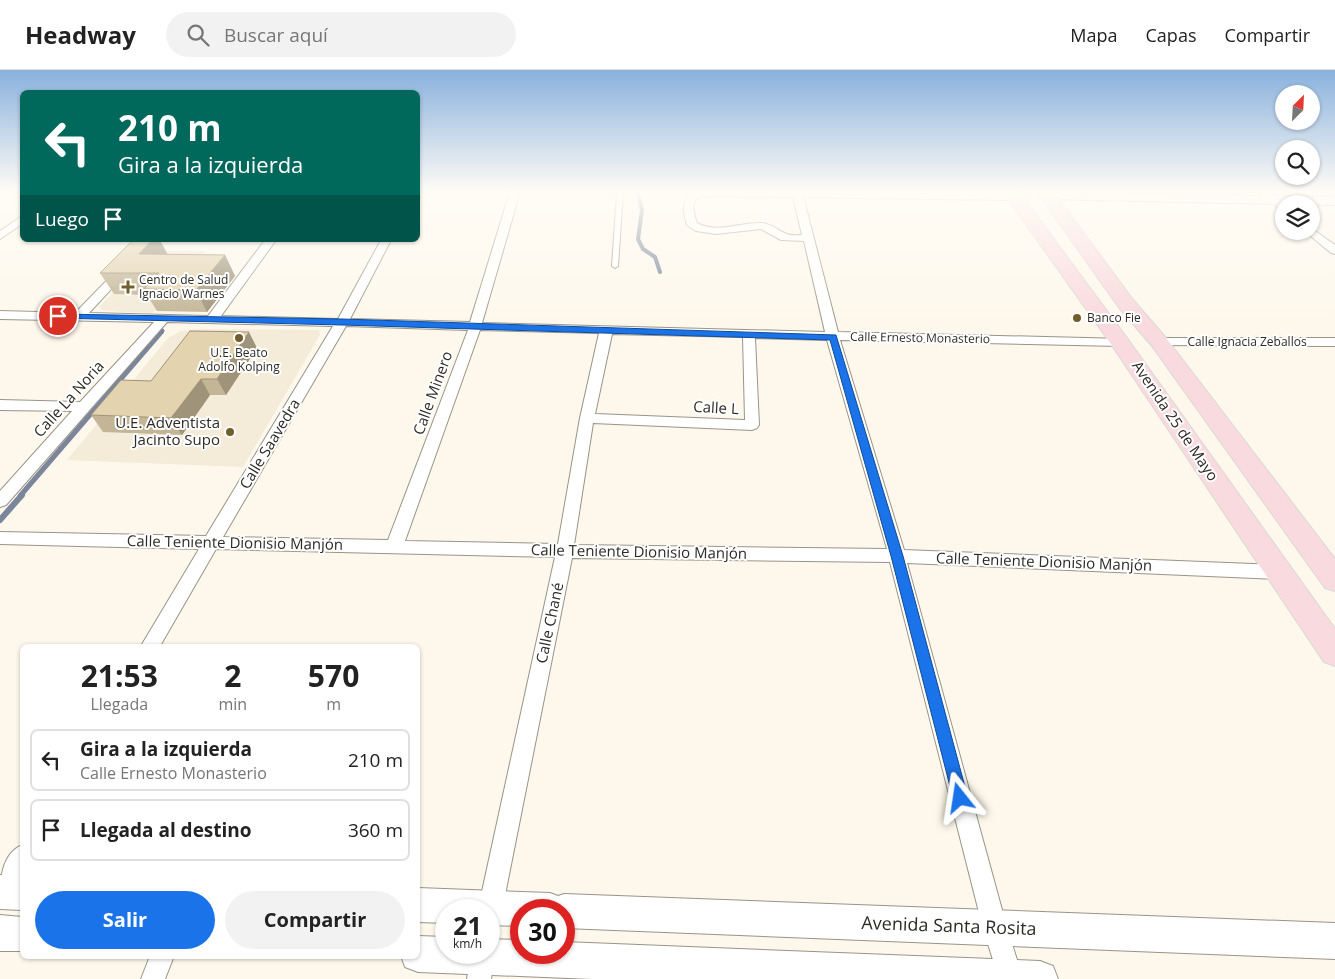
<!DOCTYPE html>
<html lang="es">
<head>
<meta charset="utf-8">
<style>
  body { margin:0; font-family:"Open Sans",sans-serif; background:#f2f2f2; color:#222; height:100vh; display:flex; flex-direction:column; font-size:19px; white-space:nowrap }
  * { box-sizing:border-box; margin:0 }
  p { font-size:16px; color:#767676 }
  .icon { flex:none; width:28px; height:28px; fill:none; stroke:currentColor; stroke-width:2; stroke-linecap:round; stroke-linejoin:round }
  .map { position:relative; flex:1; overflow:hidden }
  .drawer { position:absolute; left:20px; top:574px; width:400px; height:315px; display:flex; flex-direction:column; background:#fff; border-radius:8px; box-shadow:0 1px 4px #0004 }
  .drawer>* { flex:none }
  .hud { position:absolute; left:20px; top:20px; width:400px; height:152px; border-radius:8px; box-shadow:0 1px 4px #0004; background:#00695c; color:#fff; overflow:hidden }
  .needle { width:32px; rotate:24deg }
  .fabs { position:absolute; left:1275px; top:15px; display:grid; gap:10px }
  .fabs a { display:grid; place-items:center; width:45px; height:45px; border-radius:50%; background:#fff; box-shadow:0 1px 4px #0004; font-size:25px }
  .speed { position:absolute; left:435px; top:829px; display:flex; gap:10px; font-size:25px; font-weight:700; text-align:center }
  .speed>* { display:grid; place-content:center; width:65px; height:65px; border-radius:50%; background:#fff; box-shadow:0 1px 4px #0004; line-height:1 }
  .speed small { font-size:12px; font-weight:400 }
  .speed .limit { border:8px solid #d22; background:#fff; color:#111 }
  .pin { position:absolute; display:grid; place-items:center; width:42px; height:42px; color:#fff; margin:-21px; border:2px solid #fff; border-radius:50%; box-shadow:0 1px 5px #0007 }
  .me { position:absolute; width:55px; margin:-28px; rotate:345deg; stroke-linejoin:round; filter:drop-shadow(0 0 4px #0008) }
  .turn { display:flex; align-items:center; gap:18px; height:105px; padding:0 15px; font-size:22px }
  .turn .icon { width:65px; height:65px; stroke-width:2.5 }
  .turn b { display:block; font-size:35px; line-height:42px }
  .then { display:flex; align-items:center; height:48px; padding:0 15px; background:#0003; gap:10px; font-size:19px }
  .eta { display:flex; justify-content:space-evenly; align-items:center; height:85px; text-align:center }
  .eta b { font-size:30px; font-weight:700; line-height:35px }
  .action { display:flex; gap:10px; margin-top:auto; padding:10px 15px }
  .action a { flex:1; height:58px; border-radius:30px; background:#1a73e8; color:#fff; font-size:20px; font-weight:700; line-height:58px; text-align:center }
  .action a+a { background:#f2f2f2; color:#222 }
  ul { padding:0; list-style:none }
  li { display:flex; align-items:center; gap:15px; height:62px; margin:0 10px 8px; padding:0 5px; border:2px solid #e0e0e0; border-radius:8px }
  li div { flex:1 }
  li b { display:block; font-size:19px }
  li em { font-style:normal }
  header { display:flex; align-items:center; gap:30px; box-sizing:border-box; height:70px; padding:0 25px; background:#fff; border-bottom:1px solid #e0e0e0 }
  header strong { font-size:24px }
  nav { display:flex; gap:28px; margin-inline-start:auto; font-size:18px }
  .search { width:350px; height:45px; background:#f2f2f2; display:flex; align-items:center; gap:12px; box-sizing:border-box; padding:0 18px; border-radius:28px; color:#767676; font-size:19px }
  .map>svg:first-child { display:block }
</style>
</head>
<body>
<header>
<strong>Headway</strong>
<div class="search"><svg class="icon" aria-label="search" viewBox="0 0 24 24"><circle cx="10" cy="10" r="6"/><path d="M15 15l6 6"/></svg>Buscar aquí</div>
<nav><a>Mapa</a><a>Capas</a><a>Compartir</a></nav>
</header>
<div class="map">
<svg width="1335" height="909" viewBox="0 0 1335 909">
  <rect width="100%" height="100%" fill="#fef8ec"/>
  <!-- built -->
  <path fill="#f4ebd8" d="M152,181h54l-53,62 -31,-1 -20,-2 -3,-3z
    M200,259l119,1 1,5 -77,132 -176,-7 101,-122 12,-7z"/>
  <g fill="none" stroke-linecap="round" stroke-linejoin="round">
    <!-- stream-far2 -->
    <path stroke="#7b859b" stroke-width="4" d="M638,124l4,16 -4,29 5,10 12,8 5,15"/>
    <!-- stream-far1 -->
    <path stroke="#7b859b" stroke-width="5" d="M20,426l142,-165"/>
    <!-- stream -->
    <path stroke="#7b859b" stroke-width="6" d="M0,450l22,-25"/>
    <!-- lane casing -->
    <g stroke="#999488" stroke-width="2">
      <path id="lane" d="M617,122h6l-5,74 -3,2 -3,-2z"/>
    </g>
    <!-- street casing -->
    <g stroke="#999488" stroke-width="2">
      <path id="street" d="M510,122h10l-38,131 343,9 -21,-91 -23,-1 -20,-11 -45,5 -20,-3 -9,-6c-4,-14 -6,-22 4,-33h10c-10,13 -9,15 -4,31 21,11 43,-1 65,0 11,1 16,8 25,11 4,2 11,1 15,1l-10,-43h10l36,140 287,7 1,3 -1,3 -5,1 -280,-6 64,210 375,15 6,2 3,5 -3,5 -6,2 -372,-16 100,365 16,51h-24l-16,-51 -93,-366 -318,-4 -71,357 -4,8 -8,4v-17h-11l77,-353 -339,-8 -56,97h-19l58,-97 -199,-5v-12l206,4 127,-210 -166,-4 -161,183 -6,2v-16l72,-80 -72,-1v-10l80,2 74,-80 -154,-3v-8l75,2 71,-73h11l-68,73 119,3 57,-76h11l-55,76 117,3 43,-79h10l-41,79 120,3zM346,256l122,4 -80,210 -165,-3zM480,260l119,3 -19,85 -22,126 -153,-3zM612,264l131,3 2,83 -150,-6zM755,268l72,2 60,209 -313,-4 19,-122 159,7 5,-2 2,-3z
        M1258,122h11l15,12v8z
        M22,146v8l-22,15v-8z
        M1311,158l24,17v9l-4,-1 -24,-20 -1,-2h5z
        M1159,268h176v8l-181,-1 -1,-3 1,-3z
        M22,775c3,20 0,50 -22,60 0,-22 0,-50 22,-60z
        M489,872l3,1 3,9 -4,27h-24l4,-27h18z
        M150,886h24l-9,23h-24z"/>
    </g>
    <!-- secondary casing -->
    <g stroke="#999488" stroke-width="2">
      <path id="secondary" d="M687,122h328l6,4 -2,3 -5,1 -320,-4 -5,-1z
        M1047,122l288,5v8l-292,-6 -2,-3z
        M0,805l22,1v34l-22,-1z
        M418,818l132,5 8,3 6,-2 771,29v36l-771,-31v-18h-43v16l-32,-1v-15h-43v13l-28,-1z
        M0,845l22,2v34h-22z
        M418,866l28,1v15h43v-13l32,1v12h43v-10l476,19 13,5 5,13h-466l-174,-7 -13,-5 -4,-11h17z"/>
    </g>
    <!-- primary casing -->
    <g stroke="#d9d9d8" stroke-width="2">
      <path id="primary" d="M1003,122h16l108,146 208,291v37l-11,-4 -213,-318z
        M1037,122h16l81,109 32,37 169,221v32l-10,-3 -173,-242 -32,-37z"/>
    </g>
    <!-- lane -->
    <use href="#lane" fill="#fff" fill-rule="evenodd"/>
    <!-- street -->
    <use href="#street" fill="#fff" fill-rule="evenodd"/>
    <!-- secondary -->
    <use href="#secondary" fill="#fff" fill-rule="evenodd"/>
    <!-- primary -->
    <use href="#primary" fill="#f9dade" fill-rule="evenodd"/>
  </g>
  <!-- wall -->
  <path fill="#c3b596" d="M168,184l57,1 10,21 -28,36 -50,-1 -10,-16 -33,-1 -14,-21z
    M257,278l-31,47h-16l-28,40 -79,-3 -12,-17 60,-34z"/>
  <!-- shaded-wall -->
  <path fill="#9f947a" d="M152,170h8l8,15 -29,-1z
    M225,185l10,21 -28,36 -11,-22z
    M249,262l8,16 -31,47 -9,-16z
    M201,309l9,16 -28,40 -11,-17z"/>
  <!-- building -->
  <path fill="#e3d3af" stroke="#9f947a" d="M133,170h19l-13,14 86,1 -29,35 -52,-1 15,-16h-59z
    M190,261l59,1 -32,47h-16l-30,39 -80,-3 30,-35 30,1z"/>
  <!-- sky -->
  <linearGradient id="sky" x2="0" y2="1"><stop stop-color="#89b1dd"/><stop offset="0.49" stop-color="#fffcf6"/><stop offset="1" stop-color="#fffcf6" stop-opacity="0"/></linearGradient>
  <rect width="1335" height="249" fill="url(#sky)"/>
  <!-- route -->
  <path fill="#1a73e8" stroke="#114b97" d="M58,244l284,5 494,16 67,221 65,242 -2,5 -6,2 -5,-2 -2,-5 -62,-242 -61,-216 -488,-15 -287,-7v-3z"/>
  <!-- markers -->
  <g fill="#725d2c" stroke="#fff" stroke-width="2">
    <path d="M125.5 209.5h5v5h5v5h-5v5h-5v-5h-5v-5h5z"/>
    <circle cx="1077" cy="248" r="5"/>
    <circle cx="239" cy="268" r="5"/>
    <circle cx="230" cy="362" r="5"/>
  </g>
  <g text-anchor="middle" stroke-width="4" stroke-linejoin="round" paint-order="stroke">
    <!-- far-poi labels -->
    <g font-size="12" fill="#2d2b26" stroke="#fff" text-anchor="start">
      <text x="139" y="214">Centro de Salud<tspan x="139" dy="14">Ignacio Warnes</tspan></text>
      <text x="1087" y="252">Banco Fie</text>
      <text x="239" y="287" text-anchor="middle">U.E. Beato<tspan x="239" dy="14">Adolfo Kolping</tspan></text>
    </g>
    <!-- far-street labels -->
    <g font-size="12" fill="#2d2b26" stroke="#fff">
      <text transform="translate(920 268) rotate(1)" y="4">Calle Ernesto Monasterio</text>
      <text x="1247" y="276">Calle Ignacia Zeballos</text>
    </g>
    <!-- street labels -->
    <g font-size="15" fill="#2d2b26" stroke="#fff">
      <text transform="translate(433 323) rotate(-70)" y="5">Calle Minero</text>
      <text transform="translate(69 329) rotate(-48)" y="5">Calle La Noria</text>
      <text transform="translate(716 338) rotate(3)" y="5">Calle L</text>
      <text transform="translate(1175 351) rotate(56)" y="5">Avenida 25 de Mayo</text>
      <text transform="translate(270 374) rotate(-59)" y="5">Calle Saavedra</text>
      <text transform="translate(235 473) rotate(1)" y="5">Calle Teniente Dionisio Manjón</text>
      <text transform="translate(639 482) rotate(1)" y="5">Calle Teniente Dionisio Manjón</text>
      <text transform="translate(1044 492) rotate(2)" y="5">Calle Teniente Dionisio Manjón</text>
      <text transform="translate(550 553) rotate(-78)" y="5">Calle Chané</text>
    </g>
    <!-- poi labels -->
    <g font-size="15" fill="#2d2b26" stroke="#fff" text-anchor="end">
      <text x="220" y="358">U.E. Adventista<tspan x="220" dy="17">Jacinto Supo</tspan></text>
    </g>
    <!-- near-street labels -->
    <g font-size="18" fill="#2d2b26" stroke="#fff">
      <text transform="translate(949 856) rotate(2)" y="6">Avenida Santa Rosita</text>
    </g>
  </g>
</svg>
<div class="fabs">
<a><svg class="needle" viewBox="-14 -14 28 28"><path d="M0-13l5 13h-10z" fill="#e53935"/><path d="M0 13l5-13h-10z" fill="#767676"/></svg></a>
<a><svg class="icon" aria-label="search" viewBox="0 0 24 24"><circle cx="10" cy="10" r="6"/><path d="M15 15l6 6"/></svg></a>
<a><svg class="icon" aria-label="layers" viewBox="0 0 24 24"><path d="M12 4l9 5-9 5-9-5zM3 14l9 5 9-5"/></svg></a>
</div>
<div class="speed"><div>21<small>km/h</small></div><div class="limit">30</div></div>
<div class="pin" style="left:58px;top:246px;background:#d93025"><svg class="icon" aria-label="arrive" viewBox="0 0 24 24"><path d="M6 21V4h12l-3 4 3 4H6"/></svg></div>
<svg class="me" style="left:960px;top:728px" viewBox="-20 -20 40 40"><path d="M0-17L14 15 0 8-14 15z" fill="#1a73e8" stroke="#fff" stroke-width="4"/></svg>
<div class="hud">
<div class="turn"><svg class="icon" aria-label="left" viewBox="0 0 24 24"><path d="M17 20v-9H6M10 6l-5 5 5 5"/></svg><div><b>210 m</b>Gira a la izquierda</div></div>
<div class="then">Luego<svg class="icon" aria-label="arrive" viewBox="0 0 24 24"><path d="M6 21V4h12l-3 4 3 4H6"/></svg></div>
</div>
<section class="drawer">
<div class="eta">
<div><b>21:53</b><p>Llegada</p></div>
<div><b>2</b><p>min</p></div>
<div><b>570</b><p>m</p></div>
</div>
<ul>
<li><svg class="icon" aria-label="left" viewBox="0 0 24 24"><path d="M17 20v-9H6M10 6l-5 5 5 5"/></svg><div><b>Gira a la izquierda</b><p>Calle Ernesto Monasterio</p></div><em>210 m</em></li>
<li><svg class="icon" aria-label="arrive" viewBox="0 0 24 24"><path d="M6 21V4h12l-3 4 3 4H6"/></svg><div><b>Llegada al destino</b></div><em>360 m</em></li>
</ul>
<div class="action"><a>Salir</a><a>Compartir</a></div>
</section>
</div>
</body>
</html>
